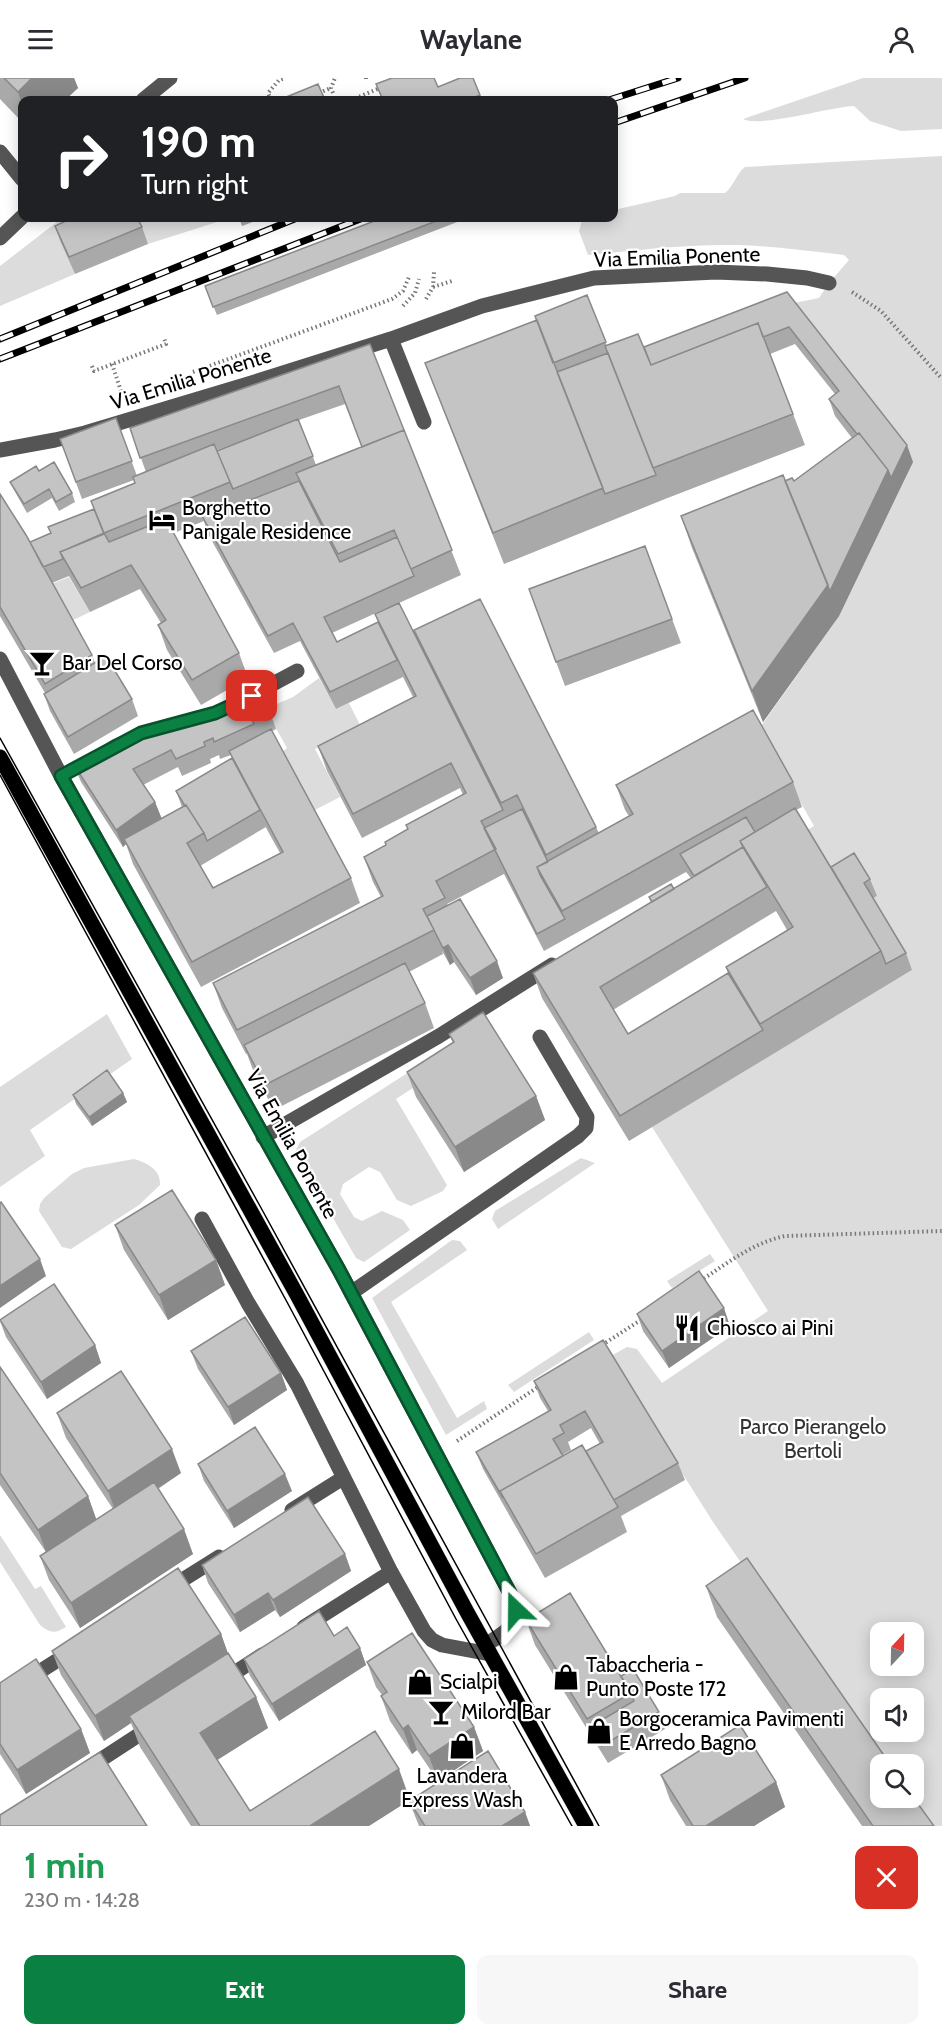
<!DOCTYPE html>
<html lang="en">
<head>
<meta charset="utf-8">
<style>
  body { margin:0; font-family:Cabin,sans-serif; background:#f7f7f7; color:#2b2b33; height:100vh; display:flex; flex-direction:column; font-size:22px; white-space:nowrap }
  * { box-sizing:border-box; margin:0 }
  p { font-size:20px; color:#7c7c81 }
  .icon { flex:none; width:33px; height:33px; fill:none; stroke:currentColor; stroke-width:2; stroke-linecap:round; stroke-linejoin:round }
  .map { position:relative; height:1748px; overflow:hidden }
  .sheet { display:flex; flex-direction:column; background:#fff; flex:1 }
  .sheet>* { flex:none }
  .guide { position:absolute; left:18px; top:18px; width:600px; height:126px; border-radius:12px; box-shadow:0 3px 15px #0003; background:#202124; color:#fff; overflow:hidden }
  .needle { width:39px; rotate:22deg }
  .controls { position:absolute; left:870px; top:1544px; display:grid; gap:12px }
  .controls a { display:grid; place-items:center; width:54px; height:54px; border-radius:12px; background:#fff; box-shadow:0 3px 15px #0003; font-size:30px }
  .pin { position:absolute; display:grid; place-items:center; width:51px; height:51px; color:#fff; margin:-26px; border-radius:12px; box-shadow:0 3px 9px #0006 }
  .me { position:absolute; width:66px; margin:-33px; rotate:337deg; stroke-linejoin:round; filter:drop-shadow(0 0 4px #0008) }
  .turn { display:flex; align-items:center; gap:21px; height:126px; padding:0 24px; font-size:27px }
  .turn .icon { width:78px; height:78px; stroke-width:2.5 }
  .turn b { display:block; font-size:42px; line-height:51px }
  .round { display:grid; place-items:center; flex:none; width:63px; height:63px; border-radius:12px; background:#f7f7f7 }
  .summary { display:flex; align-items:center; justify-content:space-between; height:102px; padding:0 24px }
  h1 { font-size:36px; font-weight:700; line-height:45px; color:#1e9e55 }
  .cta { display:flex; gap:12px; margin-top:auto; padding:12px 24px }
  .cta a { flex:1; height:69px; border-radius:12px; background:#0b8043; color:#fff; font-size:24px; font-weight:700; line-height:69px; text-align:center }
  .cta a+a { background:#f7f7f7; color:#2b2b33 }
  header { display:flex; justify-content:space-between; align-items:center; height:78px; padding:0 24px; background:#fff; font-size:27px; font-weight:700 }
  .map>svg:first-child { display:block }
</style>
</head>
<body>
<header><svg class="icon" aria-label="menu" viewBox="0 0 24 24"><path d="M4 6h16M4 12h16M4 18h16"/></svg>Waylane<svg class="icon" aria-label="person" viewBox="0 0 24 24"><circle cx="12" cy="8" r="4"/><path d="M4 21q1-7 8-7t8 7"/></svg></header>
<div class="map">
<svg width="942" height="1748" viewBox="0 0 942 1748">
  <rect width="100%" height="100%" fill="#fff"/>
  <!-- green -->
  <path fill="#dcdcdc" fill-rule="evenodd" d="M863,0h79v51l-41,2 -31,-10 -16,-15c-24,1 -95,22 -111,13z
    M942,78v1670h-19l-20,-29h11v-33h-34l-167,-242 -104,-165 18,-10 10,2 25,34 106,-72 -116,-184 260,-157 -42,-70 6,-4 -42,-10 -32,-53 12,-7 -55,-97 80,-113 74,-154 -119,-159 25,-5 10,-15 20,-23 -5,-5c-36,-4 -71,-9 -107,-10 -50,-1 -99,5 -149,10l-9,-24 3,-11 6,-2h26v-8l61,-14 5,-3h45c9,-7 11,-19 20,-26zM880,1554h34v33h-34zM880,1620h34v33h-34z
    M62,140h54l-55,25 14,31 -75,32v-40z
    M135,140h80l2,4 -69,22z
    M69,499l21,35 -21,10 -20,-37z
    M319,600l17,31 13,-6 11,22 -45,24 25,48 -29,15 -31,-58 7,-6 -22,-39 28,-12z
    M107,936l25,45 -102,71 15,26 -45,31v-100z
    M451,967l-6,22 -49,32 51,86 -4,6 -32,15 -14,-6 -17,-28 -11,-5 -26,17 -3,10 14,23 8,4 20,-10 21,9 7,10 -46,32 -8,-4 -61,-106 5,-10z
    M581,1080l14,5 -97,66 -6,-10 3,-8z
    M134,1081c14,4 27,11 26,26l-21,20 -68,44 -9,-2 -23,-36 1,-7 4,-6 28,-24 12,-6z
    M452,1162l8,1 7,9 -76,52 66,116 27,-17 3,8 -41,26 -74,-137z
    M710,1176l5,7 -43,27 -5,-7z
    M589,1254l5,8 -80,52 -6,-7z
    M0,1457l35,54 6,-3 25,41c-11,7 -16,6 -26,-2l-40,-63z"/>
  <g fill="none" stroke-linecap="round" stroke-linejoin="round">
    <!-- major casing -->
    <g stroke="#dbdbdb" stroke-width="16">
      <path id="major" d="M0,679l297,538 170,317 119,214"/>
    </g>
    <!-- path -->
    <path stroke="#777" stroke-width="4" stroke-dasharray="1.5 3" stroke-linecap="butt" d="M366,1v-1
      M319,15l12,-5
      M333,15l-2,-5 4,-10
      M271,22l-3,-7 11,-13 6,-2
      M351,22l29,-12
      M433,209l19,-6
      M852,214l29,19 61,68
      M426,221l7,-12 1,-15
      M403,228l12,-13 4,-14
      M112,286l11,33
      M92,288l2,5 72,-27 -2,-6
      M193,294l199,-73 11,-8 6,-14
      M700,1203c28,-18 52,-38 85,-45l157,-5
      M602,1267l42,-27
      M457,1363l81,-54"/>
    <!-- minor -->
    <path stroke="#555" stroke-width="15" d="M143,22l27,-22
      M0,74l22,27
      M0,160l22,-21
      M391,261l33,83
      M0,372l55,-10 30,-7 160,-48 146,-46 91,-33 112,-28 122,-6 51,2 40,4 22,5
      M0,581l61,117 278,494 173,327c9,28 -5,35 -27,48
      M243,622l54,-29
      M263,1059l176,-101 113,-71
      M202,1141l46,84 49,81 94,188 33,59 8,9 10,5 48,9
      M351,1215l227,-157 8,-8 1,-11 -47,-80
      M292,1432l51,-32
      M168,1511l51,-32
      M304,1549l87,-55
      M39,1594l33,-21
      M222,1603l40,-26
      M88,1690l66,-43"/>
    <!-- major -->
    <use href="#major" stroke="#000" stroke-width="15"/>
    <!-- tram -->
    <path stroke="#000" stroke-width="1.5" d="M0,660l260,468 339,620
      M0,697l287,527 169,317 116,207"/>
    <!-- rail casing -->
    <g stroke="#000" stroke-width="7">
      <path id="rail" d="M609,22l69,-22
        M614,45l131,-45
        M0,261l297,-121
        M0,281l363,-141"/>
    </g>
    <!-- rail -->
    <use href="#rail" stroke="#fff" stroke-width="4.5" stroke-dasharray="14" stroke-linecap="butt"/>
  </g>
  <!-- wall -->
  <path fill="#a9a9a9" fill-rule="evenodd" d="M0,0h74l4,10 -13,12h-43v22l-22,-23z
    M473,0l9,22h-100l-6,-16 62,3z
    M239,140h24l-21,8z
    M382,140h82l1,1 -248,96 -12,-29z
    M55,148l87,1 6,17 -73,30 -14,-31z
    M787,214l126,170 -74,154 -76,106 -71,-174 -11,-32 104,-35h9l58,-43 -17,-22 -6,-17 6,-5 -40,-50 -25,10 35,91 -140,54 -161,65 -67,-170 -12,-31 111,-42 51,-26 20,51 37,1z
    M370,266l91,231 -62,28 17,33 180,191 3,6 30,-17 -4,-6 -9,-25 177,-3 9,25 -6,3 35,57 39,12 7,17 -4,2 33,55 6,17 -283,171 -87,-143 -9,-25 118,-71 -2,-5 25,-8 17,-11 -5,-6 -142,79 -40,-77 -57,30 56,74 -27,17 -22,-33 -4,3 -8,-14 1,3 -34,18 16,31 9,25 -160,82 -21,-40 -6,-16h-1l-24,-46 -9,-25 168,-86 -8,-15 -9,-25 22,-12 22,-15 -2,-5 57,-30 -3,-7 -98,50 -35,-67 -9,-25 95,-49 -10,-20 -67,32 -36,-68 -26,12 -67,-121 -3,-11 -30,12 65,120 9,25 -47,27 -34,-55 -9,-25 3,-2 -21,-34 -50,23 -21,-36 -17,7 40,72 3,8 37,36 6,17 -64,38 -24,-43 -6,-17 1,-1 -45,-77v-122l30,48 21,-9 -3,-6 46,-18 41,-26 -1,-3 -52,19 -22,-60 56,-21 21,58 9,-4 -16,-44zM345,326l17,43 -46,18 -17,-45zM250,360l-33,13v-1zM387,530l-12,6 3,8 -41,20 -5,-9zM776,833l11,19 -61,37 2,6 -100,61 -15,-24z
    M39,393l33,22 3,9 -16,9 -7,-13 -25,15 -13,-23 -4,-8z
    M645,468l36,97 -116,43 -36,-97z
    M270,634l6,17 -4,2 79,147 9,25 -159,84 -68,-123 -7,-20 -3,3 -42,-65 -7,-17 86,-38zM219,677l1,4 11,-4 1,3 -56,33 6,16 -21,12 -6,-17 -12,-17 35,-18 4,9 29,-13 -1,-4zM265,748l15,27 -67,35 -13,-22 66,-39z
    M449,956l87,62 9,24 -81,52 -48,-75 -9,-25 46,-29z
    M123,1015l4,9 -35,24 -16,-22 -3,-9z
    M115,1147l101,35 9,25 -57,35 -44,-70z
    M637,1236l93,12 -61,42 -26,-37z
    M0,1243l95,24 6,18 -54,36 -41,-62z
    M191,1273l90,22 6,17 -53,35 -36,-56z
    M0,1289l88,129 8,24 17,-11 -47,-71 -9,-25 124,60 -23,16 35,65 -113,74 -31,-48 -9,-24 6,-4 -46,-67z
    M534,1303l144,82 7,17 -64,36 6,16 -82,46 -62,-109 -7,-17 72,-41 -8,-13zM591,1350l9,16 -14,7 -23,5 -1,-1 9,-5 -3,-8z
    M198,1386l94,27 -58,37 -30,-47z
    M345,1476l6,17 -71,46 -5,-7 -35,22 -32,-49 -6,-18z
    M706,1508l228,240h-72l-145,-209z
    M526,1542l95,56 38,36 6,17 -57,34 -73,-118z
    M221,1556l7,20 28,43 12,31 -51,32 33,51 119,15h-178l-51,-79 -9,-24 -27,18 -43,-66 -9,-24z
    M360,1570l6,17 -87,56 -29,-45 -6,-17z
    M367,1584l107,65 9,24 -45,30 -21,-31 -5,4 -22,-33 -9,-25 1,-1 -6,-8z
    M0,1605l81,46 9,24 -64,41 -26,-40z
    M661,1697l115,7 9,25 -31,19h-68l-16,-26z
    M409,1723l116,11 5,14h-111z"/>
  <!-- shaded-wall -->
  <path fill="#898989" d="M32,0h42l4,10 -13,12h-43v4l-4,-12z
    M907,367l6,17 -16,33 -6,-17z
    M888,392l9,25 -58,121 -76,106 -11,-31z
    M155,724l7,17 -38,20 2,5 -3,3 -7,-17z
    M448,867l6,17 -4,3 -7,-17z
    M497,883l6,17 -27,17 -6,-17z
    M123,1015l4,9 -35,24 -3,-9z
    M536,1018l9,24 -81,52 -9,-25z
    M40,1181l6,17 -46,32v-22z
    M216,1182l9,25 -57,35 -9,-25z
    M724,1230l6,18 -61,42 -7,-17z
    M95,1267l6,18 -54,36 -6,-17z
    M281,1295l6,17 -53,35 -6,-18z
    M172,1371l9,24 -64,42 -9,-24z
    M285,1396l7,17 -58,37 -7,-17z
    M88,1418l9,25 -50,34 -9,-25z
    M184,1451l9,25 -113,74 -9,-25z
    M345,1476l6,17 -71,46 -7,-17z
    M268,1515l7,17 -35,22 -6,-17z
    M221,1556l9,25 -101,57 2,7 -27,18 -9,-25z
    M360,1570l6,17 -87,56 -7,-17z
    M256,1619l12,31 -57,36 -11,-31z
    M408,1647l9,25 -5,4 -9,-25z
    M474,1649l9,24 -45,30 -9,-25z
    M81,1651l9,24 -64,41 -9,-24z
    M399,1691l11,31 -41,26h-59z
    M776,1704l9,25 -31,19h-48z
    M525,1734l5,14h-28z"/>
  <!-- building -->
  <path fill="#c4c4c4" stroke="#898989" stroke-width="1.5" d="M4,0h28l-14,14z
    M392,0h42l4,9 22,-9h13l7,17 -12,5h-85l-7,-16z
    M318,6l7,16h-46z
    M72,140h65l5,9 -73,30 -14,-31z
    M382,140h62l-231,89 -8,-21z
    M787,214l120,153 -16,33 -3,-8 -29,-37 -2,1 -28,-35 10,-8 -50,-64 -26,10 -5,-14 -107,42 -7,-18z
    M587,217l19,47 -53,21 -18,-47z
    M537,242l66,168 -110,45 -68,-170z
    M758,245l35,91 -140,54 -48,-122 33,-12 13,31z
    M370,266l34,86 -42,17 -23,-61 -199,72 -10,-30z
    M608,275l48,122 -51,19 -48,-122z
    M116,340l16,43 -56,21 -16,-43z
    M298,341l15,37 -80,33 -16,-38z
    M404,352l48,120 -41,19 -17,-39 -56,24 -42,-81z
    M859,355l29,37 -58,121 -45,-110 7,-3 2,3z
    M214,366l16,38 -126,51 -13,-32 44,-18 -2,-6z
    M54,384l18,31 -16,9 -7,-13 -25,15 -14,-22 26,-16 3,5z
    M783,397l45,110 -76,106 -71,-175z
    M299,403l41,81 57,-25 17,39 -90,41 13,25 41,-20 19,38 -67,32 -37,-69 -25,13 -67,-122 28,-13 3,6z
    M0,416l26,41 66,120 -47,29 -45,-77z
    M94,431l10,25 -44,18 3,7 -20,8 -13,-25 21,-9 -3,-6z
    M166,441l73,134 -47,27 -34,-55 8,-5 -35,-55 -50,23 -21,-36 44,-19 5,9z
    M645,468l27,73 -116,43 -27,-73z
    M480,521l116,228 -50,28 -29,-60 -16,8 -87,-173z
    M399,525l104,207 -22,11 15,28 -60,32 9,17 -22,11 11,21 -197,100 -24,-47 170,-87 -19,-39 22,-12 -1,-3 23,-13 -2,-4 60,-32 -15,-30 -98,51 -35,-68 98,-50 -41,-82z
    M106,578l26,43 -64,38 -24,-43z
    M258,613l12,21 -18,8 2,4 -40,18 -1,-4 -9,4 1,4 -29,13 -5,-9 -38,19 22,33 -39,28 -42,-65 39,-25 44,-17 3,4z
    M753,632l40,72 -231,129 -25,-44 96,-53 -17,-29z
    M271,651l80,149 -159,84 -68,-123 62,-34 18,28 -17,10 26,45 70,-36 -54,-101z
    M232,680l28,52 -53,31 -3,-8 -18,-28 -1,1 -9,-15z
    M795,730l86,143 -121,73 -34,-57 67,-40 -53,-86z
    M522,731l26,53 -11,5 3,8 25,44 -28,15 -53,-106z
    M746,739l9,15 -15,9 3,6 -49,29 -14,-22z
    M743,769l24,40 -167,100 28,47 100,-61 35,57 -143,86 -87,-143z
    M854,775l16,26 -6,4 42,70 -20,11 -5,-13 -50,-84z
    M671,806l3,5 -22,13 -3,-5z
    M460,821l37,62 -27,17 -22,-33 -5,3 -16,-32z
    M405,885l20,40 -160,82 -21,-40z
    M483,934l53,84 -81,51 -48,-75 47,-30 -5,-8z
    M107,992l16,23 -34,24 -16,-22z
    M172,1112l44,70 -57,35 -44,-70z
    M1,1124l39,57 -40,27v-83z
    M699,1193l25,37 -62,43 -25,-37z
    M54,1206l41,61 -54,37 -41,-62z
    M245,1239l36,56 -53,34 -37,-56z
    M603,1262l75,123 -64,37 -28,-49 17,-9 -18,-31 -25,14 4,8 -11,6 10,17 -63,35 3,7 -27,-46 75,-42 -17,-29z
    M0,1289l88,129 -50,34 -38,-57z
    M121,1293l51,78 -64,42 -51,-78z
    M255,1349l30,47 -58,37 -29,-47z
    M582,1367l36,62 -82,47 -36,-63z
    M154,1404l30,47 -113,74 -31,-47z
    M308,1419l37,57 -72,46 -5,-7 -34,22 -32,-50z
    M747,1480l143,206h-10v33h33l21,29h-61l-167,-240z
    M178,1490l43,66 -126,82 -43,-65z
    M570,1515l61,100 -44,26 -61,-99z
    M319,1533l15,25 13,-9 13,21 -88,56 -28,-45z
    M412,1555l62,94 -45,29 -21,-31 -5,4 -22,-33 6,-4 -20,-30z
    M228,1575l28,44 -56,36 50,78 125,-80 24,38 -89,57h-110l-71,-110z
    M36,1581l45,70 -64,41 -17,-26v-61z
    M633,1591l26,43 -57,34 -12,-19 44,-26 -3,-8 -10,-17z
    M740,1647l36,57 -70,44h-13l-32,-51z
    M488,1673l37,61 -23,14h-77l-16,-25z
    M100,1674l47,74h-147v-11z"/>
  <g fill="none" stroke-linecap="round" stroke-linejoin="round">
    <!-- route casing -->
    <g stroke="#07532c" stroke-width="15">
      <path id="route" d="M252,618l-37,17 -74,20 -80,43 278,494 173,327 4,13"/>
    </g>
    <!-- route -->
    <use href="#route" stroke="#0b8043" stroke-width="10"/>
  </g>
  <!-- icons -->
  <defs>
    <g id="hotel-bare" transform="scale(2.07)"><path d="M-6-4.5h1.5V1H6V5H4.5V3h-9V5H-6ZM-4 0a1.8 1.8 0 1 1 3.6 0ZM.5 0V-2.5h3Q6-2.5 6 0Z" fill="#000" stroke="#fff" stroke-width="2.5" paint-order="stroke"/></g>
    <g id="bar-bare" transform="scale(2.07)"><path d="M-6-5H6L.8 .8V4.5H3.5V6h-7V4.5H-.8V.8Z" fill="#000" stroke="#fff" stroke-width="2.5" paint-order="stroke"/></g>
    <g id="restaurant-bare" transform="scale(2.07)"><path d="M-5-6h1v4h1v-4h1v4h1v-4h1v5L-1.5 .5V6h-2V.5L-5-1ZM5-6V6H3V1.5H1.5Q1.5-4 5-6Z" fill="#000" stroke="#fff" stroke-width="2.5" paint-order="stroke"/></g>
    <g id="shop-bare" transform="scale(2.07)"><path d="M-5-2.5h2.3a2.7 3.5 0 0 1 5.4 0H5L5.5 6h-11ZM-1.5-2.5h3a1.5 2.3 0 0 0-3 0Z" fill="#000" stroke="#fff" stroke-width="2.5" paint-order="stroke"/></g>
  </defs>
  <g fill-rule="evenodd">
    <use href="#hotel-bare" x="162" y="442"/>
    <use href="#bar-bare" x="42" y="585"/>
    <use href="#restaurant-bare" x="687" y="1250"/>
    <use href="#shop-bare" x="566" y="1599"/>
    <use href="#shop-bare" x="420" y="1604"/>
    <use href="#bar-bare" x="441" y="1634"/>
    <use href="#shop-bare" x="599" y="1653"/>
    <use href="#shop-bare" x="462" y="1668"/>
  </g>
  <g text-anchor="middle" stroke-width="4.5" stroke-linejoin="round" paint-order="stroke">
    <!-- street labels -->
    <g font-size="21" fill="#000" stroke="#fff">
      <text transform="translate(677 179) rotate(-2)" y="7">Via Emilia Ponente</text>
      <text transform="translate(191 301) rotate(-17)" y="7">Via Emilia Ponente</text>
      <text transform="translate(292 1066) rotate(61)" y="7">Via Emilia Ponente</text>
    </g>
    <!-- poi labels -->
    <g font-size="21" fill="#000" stroke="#fff" text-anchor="start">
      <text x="182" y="437">Borghetto<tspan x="182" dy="24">Panigale Residence</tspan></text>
      <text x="62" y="592">Bar Del Corso</text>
      <text x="707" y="1257">Chiosco ai Pini</text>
      <text x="586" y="1594">Tabaccheria -<tspan x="586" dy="24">Punto Poste 172</tspan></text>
      <text x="440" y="1611">Scialpi</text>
      <text x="461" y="1641">Milord Bar</text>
      <text x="619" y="1648">Borgoceramica Pavimenti<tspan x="619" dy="24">E Arredo Bagno</tspan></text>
      <text x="462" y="1705" text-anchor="middle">Lavandera<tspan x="462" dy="24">Express Wash</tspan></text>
    </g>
    <!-- park labels -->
    <g font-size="21" fill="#333" stroke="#fff">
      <text x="813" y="1356">Parco Pierangelo<tspan x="813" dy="24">Bertoli</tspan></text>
    </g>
  </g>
</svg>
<div class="controls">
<a><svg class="needle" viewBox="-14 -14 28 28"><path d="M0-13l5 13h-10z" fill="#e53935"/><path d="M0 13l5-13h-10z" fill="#7c7c81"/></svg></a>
<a><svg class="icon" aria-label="sound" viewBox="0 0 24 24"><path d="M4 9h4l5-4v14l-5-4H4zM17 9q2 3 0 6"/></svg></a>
<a><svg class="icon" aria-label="search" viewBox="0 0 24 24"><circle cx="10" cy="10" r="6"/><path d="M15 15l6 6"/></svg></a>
</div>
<div class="pin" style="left:252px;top:618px;background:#d93025"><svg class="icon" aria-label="arrive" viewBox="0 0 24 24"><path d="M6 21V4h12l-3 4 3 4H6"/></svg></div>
<svg class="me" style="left:516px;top:1532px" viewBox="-20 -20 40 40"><path d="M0-17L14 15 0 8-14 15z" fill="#0b8043" stroke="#fff" stroke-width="4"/></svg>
<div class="guide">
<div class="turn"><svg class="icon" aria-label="right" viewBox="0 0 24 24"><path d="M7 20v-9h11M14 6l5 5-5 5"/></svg><div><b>190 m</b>Turn right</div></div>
</div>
</div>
<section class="sheet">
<div class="summary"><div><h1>1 min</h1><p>230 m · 14:28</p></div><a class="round" style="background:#d93025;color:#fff"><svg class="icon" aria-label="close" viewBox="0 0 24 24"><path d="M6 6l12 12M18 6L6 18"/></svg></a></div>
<div class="cta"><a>Exit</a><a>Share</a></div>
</section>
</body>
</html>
